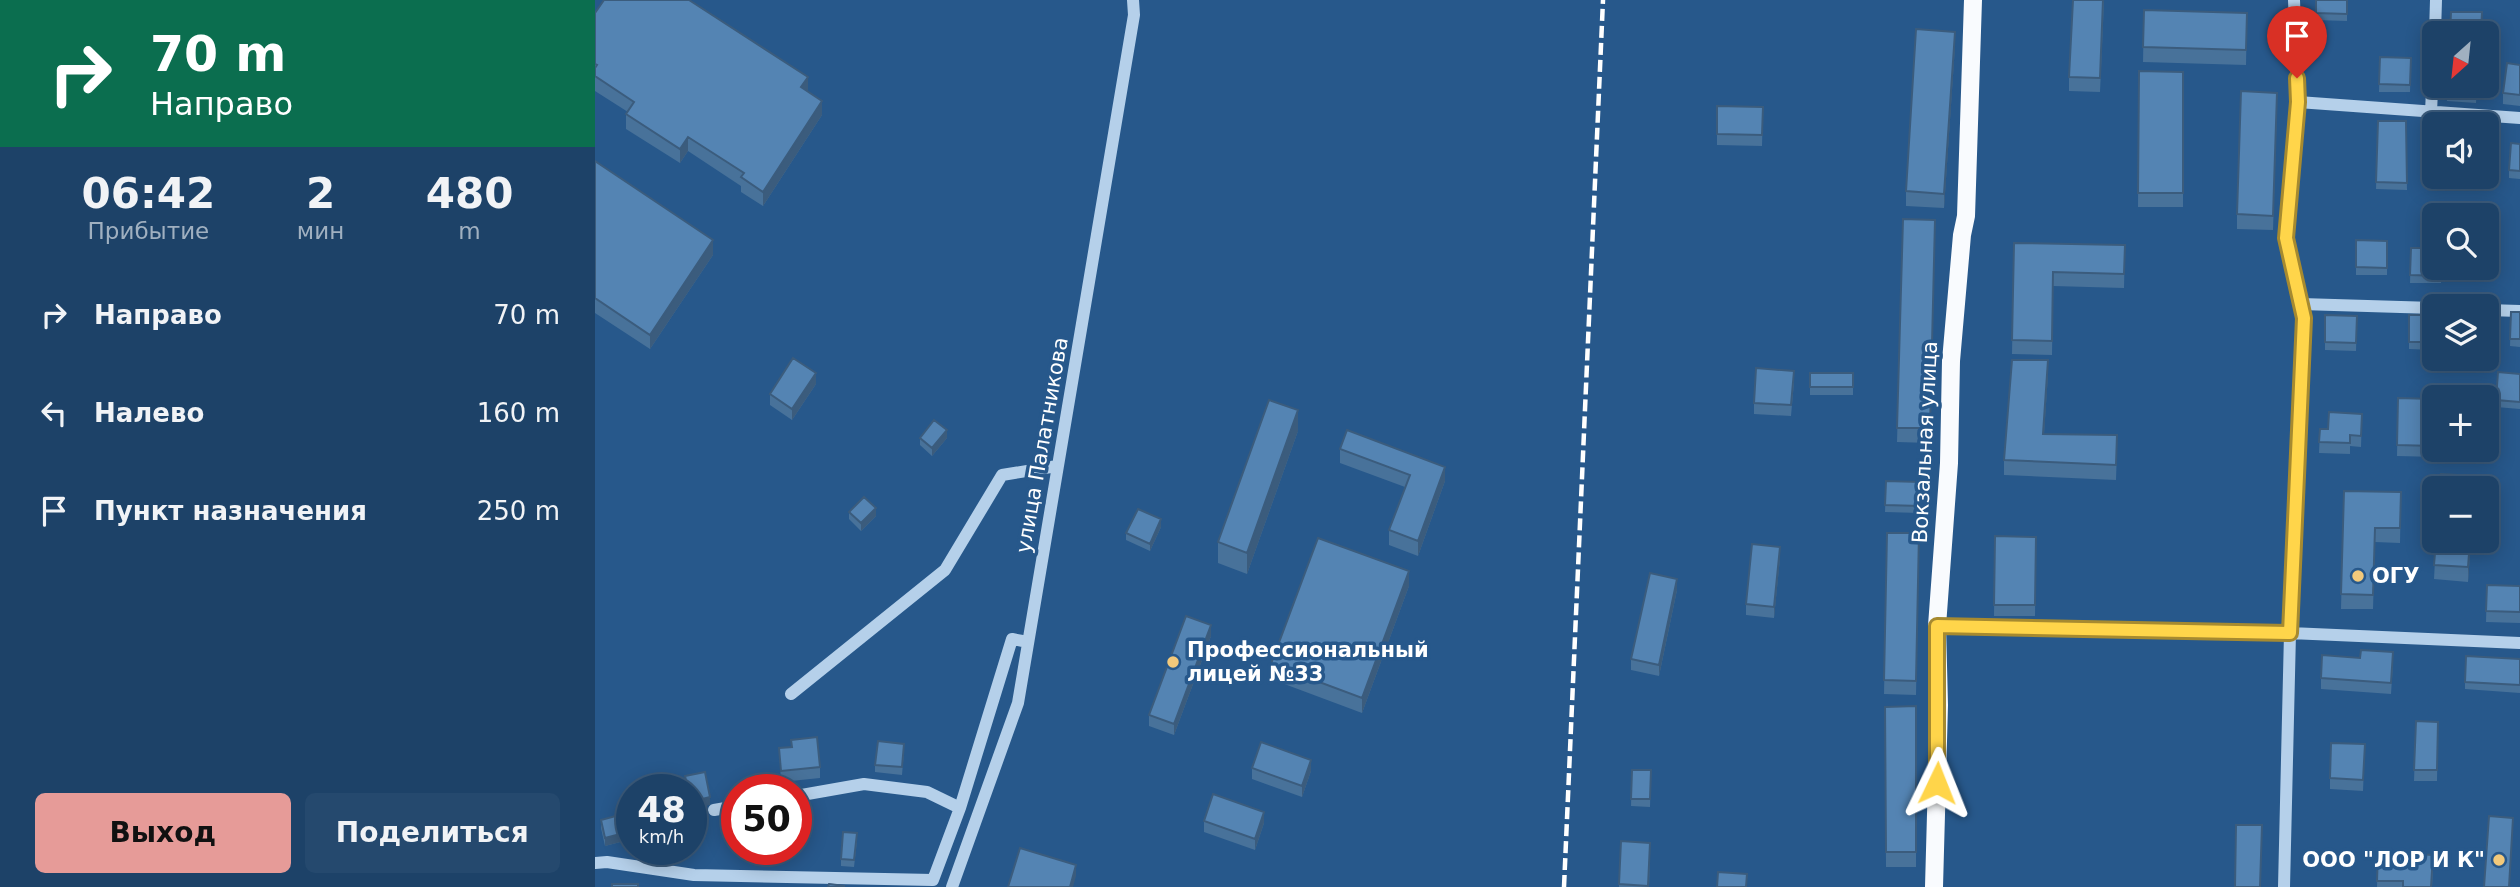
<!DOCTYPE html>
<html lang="ru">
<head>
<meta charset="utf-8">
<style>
  body { margin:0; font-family:"DejaVu Sans",sans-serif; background:#25496e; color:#f1f3f6; height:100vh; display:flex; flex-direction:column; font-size:26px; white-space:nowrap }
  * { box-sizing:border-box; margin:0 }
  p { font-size:23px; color:#a0b0c0 }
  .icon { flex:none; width:38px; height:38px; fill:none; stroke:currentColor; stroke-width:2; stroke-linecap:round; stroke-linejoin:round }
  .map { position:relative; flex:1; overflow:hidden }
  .sheet { display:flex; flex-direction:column; background:#1d4268; width:595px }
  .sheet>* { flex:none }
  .banner { background:#0b6e4f; color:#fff; overflow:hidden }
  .needle { width:46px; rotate:207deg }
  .fabs { position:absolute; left:1827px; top:21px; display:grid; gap:14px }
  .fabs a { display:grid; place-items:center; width:77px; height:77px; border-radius:10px; background:#1d4268; box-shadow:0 4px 18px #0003,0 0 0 2px #3b5b7c; font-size:35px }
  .speed { position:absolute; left:21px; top:774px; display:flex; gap:14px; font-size:35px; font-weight:700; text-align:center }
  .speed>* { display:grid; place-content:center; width:91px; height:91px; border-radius:50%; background:#1d4268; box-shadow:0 4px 18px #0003,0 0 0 2px #3b5b7c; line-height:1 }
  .speed small { font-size:18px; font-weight:400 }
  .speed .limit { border:10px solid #d22; background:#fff; color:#111 }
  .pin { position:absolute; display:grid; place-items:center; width:60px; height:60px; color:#fff; margin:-72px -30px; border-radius:50% 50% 50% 0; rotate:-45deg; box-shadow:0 0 7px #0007 }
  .pin .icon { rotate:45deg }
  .me { position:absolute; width:77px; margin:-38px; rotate:2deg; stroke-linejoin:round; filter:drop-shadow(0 0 5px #0008) }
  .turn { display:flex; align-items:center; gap:24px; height:147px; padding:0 35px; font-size:32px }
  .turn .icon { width:91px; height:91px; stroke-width:2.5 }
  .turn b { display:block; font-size:49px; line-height:60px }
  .eta { display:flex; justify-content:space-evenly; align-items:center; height:119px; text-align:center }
  .eta b { font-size:42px; font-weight:600; line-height:49px }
  .cta { display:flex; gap:14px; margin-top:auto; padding:14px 35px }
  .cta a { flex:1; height:80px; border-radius:10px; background:#e69b98; color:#111; font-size:28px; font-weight:600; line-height:80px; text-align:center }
  .cta a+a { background:#25496e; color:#f1f3f6 }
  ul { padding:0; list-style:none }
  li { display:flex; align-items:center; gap:21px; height:98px; padding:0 35px }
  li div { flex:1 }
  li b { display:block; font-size:26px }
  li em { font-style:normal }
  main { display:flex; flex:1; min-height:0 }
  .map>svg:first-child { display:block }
</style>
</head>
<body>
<main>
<section class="sheet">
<div class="banner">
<div class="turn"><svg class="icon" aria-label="right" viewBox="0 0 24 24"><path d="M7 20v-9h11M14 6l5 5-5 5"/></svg><div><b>70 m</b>Направо</div></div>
</div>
<div class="eta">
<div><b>06:42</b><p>Прибытие</p></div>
<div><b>2</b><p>мин</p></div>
<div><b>480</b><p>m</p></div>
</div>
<ul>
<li><svg class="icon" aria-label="right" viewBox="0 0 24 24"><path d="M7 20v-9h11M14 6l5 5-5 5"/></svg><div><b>Направо</b></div><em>70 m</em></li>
<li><svg class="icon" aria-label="left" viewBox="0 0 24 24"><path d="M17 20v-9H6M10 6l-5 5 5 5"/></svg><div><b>Налево</b></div><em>160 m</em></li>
<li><svg class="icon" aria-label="arrive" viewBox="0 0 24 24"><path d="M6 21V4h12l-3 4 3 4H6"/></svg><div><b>Пункт назначения</b></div><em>250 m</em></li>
</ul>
<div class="cta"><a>Выход</a><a>Поделиться</a></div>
</section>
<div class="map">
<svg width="1925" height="887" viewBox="0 0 1925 887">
  <rect width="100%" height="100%" fill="#27588b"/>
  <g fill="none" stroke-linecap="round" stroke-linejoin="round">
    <!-- minor -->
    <path stroke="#b5d0ea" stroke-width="12" d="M1840,33l1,-33
      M1703,102l222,16
      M1836,113l3,-72
      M1706,304l133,4
      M1892,310l33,1
      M1342,626l353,7 230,10
      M196,694l154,-124 57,-95 55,-9
      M201,796l68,-12 63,8 33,16
      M119,810l23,-4
      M0,863l12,-1 87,13 239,5 27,-72 52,-169 16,3
      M357,887l66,-184 116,-688 -1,-15
      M1689,887l6,-254 13,-315 -17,-80 12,-136 -4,-102"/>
    <!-- major -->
    <path stroke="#f9fbfe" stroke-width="18" d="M1339,887l5,-182 -2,-79 12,-163 2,-102 11,-126 4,-19 7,-216"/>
    <!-- rail -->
    <path stroke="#fff" stroke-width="4.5" stroke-dasharray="12 5" stroke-linecap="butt" d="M969,887l39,-887"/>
  </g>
  <!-- wall -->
  <path fill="#48729a" d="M1509,0l-4,92 -31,-1v-14z
    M1721,0h31v21l-31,-1z
    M1549,10l103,3 -1,52 -103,-3z
    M0,13l213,79 14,23 -59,91 -22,-14v-6l-53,-35 -8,12 -54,-34v-15l2,-2 -33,-21z
    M1360,46l-11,162 -38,-2v-15z
    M1785,57l31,1 -1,34h-31z
    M1925,65v41l-17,-2v-11z
    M1544,71l44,1v135h-45z
    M1852,86h30l-1,17 -29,-2z
    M1122,106l46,1 -1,39 -45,-1z
    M1682,107l-4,123 -36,-1v-15z
    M1783,121h28l1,69 -31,-1z
    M1925,144v35l-11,-1v-8z
    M0,161l118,94 -63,94 -55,-36z
    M1308,219l32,1 -5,223 -33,-1z
    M1761,240l31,1v34h-31z
    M1419,243l111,2 -1,43 -71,-2 -1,69 -40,-1z
    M1816,248l31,20 -1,15h-31z
    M1916,312h9v35l-10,-1z
    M1730,315l32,1 -1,35 -31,-1z
    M1814,315h25v35l-25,-1z
    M1215,373h43v22h-43z
    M1453,374l-4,60 73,15 -1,31 -112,-5v-15z
    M1925,374v35l-24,-2v-7z
    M1199,382l-3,34 -37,-2v-11z
    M221,384l-24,36 -22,-15v-11z
    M1803,398l36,1v51h3v7l-40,-1z
    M1767,414l-1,33 -11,-1v8l-31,-1 1,-24h8z
    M703,431l-51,143 -29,-11v-21z
    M325,438h27l-15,18 -12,-11z
    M745,449l105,32 -27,75 -29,-11v-15l16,-43 -65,-24z
    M1291,481l35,1 -1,31 -35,-1z
    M1749,491l57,1 -1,51 -25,-1 -2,67h-32z
    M254,512l27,4 -15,15 -12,-12z
    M566,527l-11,24 -24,-11v-7z
    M1292,533h32l-3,162 -32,-1z
    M1400,536l41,1 -1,79h-41z
    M1841,541h35l-3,41 -34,-3z
    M1185,558l-6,60 -28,-3v-11z
    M1892,585l33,1v37l-34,-1z
    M814,586l-47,127 -91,-34v-15z
    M1082,590l-18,86 -28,-6v-11z
    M616,636l-37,99 -25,-9v-11z
    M1925,659v34l-55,-4v-7z
    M1798,663l-2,31 -70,-5v-11z
    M1321,706v161h-30l-1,-160z
    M1821,721l22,1 -1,59h-23z
    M196,740l29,27v11l-39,4 -2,-34 12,-1z
    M1770,744l-2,47 -33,-2v-11z
    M309,751l-2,24 -27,-3v-7z
    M657,768l59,3 -9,26 -50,-18z
    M1037,770h19l-1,37 -19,-1z
    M6,820l27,20 -23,6 -4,-18z
    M609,821l60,2 -9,27 -51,-18z
    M262,840l-3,27 -13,-1v-7z
    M167,849h23v14l-22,1z
    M1783,852l55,18 -1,17h-55z
    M1055,854l-1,33h-30v-3z"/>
  <!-- shaded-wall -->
  <path fill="#3b5c7d" d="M1360,32v14l-11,162v-14z
    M213,77v15l-7,-5z
    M227,101v14l-59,91v-14z
    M93,137v14l-8,12v-14z
    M118,240v15l-63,94v-14z
    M1453,360v14l-5,74v-14z
    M221,373v11l-24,36v-11z
    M703,410v21l-51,143v-21z
    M352,430v8l-15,18v-8z
    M850,467v14l-27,75v-15z
    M281,508v8l-15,15v-8z
    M566,519v8l-11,24v-7z
    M1875,541h1l-3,41v-15z
    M1185,547v11l-6,60v-11z
    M814,571v15l-47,127v-15z
    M1082,579v11l-18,86v-11z
    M616,625v11l-37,99v-11z
    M716,760v11l-9,26v-11z
    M115,797v8l-19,4v-7z
    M669,812v11l-9,27v-11z
    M33,832v8l-23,6v-8z
    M481,865v11l-3,11h-3z"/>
  <!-- building -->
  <path fill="#5484b3" stroke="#3b5c7d" stroke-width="2" d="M9,0h85l119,77 -7,10 21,14 -59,91 -22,-15 3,-4 -56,-36 -8,12 -54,-35 8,-12 -39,-26v-8l2,-3 -2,-1v-51z
    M1478,0h30l-3,78 -31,-1z
    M1721,0h31v14l-31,-1z
    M1549,10l103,3 -1,37 -103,-3z
    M1856,12h31l-1,21h-31z
    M1321,29l39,3 -11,162 -38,-3z
    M1785,57l31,1 -1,27 -31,-1z
    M1912,63l13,2v30l-17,-2z
    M1544,71l44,1v121h-45z
    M1852,86h30l-1,9 -29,-2z
    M1646,91l36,2 -4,123 -36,-2z
    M1122,106l46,1 -1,28 -45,-1z
    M1783,121h28l1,62 -31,-1z
    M1916,143l9,1v27l-11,-1z
    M0,161l118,79 -63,95 -55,-37z
    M1308,219l32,1 -5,208h-33z
    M1761,240l31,1v27l-31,-1z
    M1419,243l111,2 -1,29 -71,-2 -1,69 -40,-1z
    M1816,248h23v20h7v8l-31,-1z
    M1916,312h9v27h-10z
    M1730,315l32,1 -1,27 -31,-1z
    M1814,315h25v27h-25z
    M198,358l23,15 -24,36 -22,-15z
    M1417,360h36l-5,74 74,1 -1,30 -112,-5z
    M1161,368l38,3 -3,34 -37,-2z
    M1903,372l22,2v28l-24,-2z
    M1215,373h43v14h-43z
    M1803,398l36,1v47l-37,-1z
    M674,400l29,10 -51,143 -29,-11z
    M1734,412l33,2 -1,22 -11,-1v8l-31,-1 1,-13h8z
    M339,420l13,10 -15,18 -12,-10z
    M752,430l98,37 -27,74 -29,-11 21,-55 -70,-26z
    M1846,474l33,2 -1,12h-33z
    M1291,481l35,1 -1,24 -35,-1z
    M1749,491l57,1 -1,36h-25l-2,67 -32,-1z
    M269,497l12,11 -15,15 -12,-11z
    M543,509l23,10 -11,25 -24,-11z
    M1292,533h32l-3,148 -32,-1z
    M1400,536l41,1 -1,68h-41z
    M723,538l91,33 -47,127 -91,-34z
    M1841,541h34l-2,26 -34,-2z
    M1157,544l28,3 -6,60 -28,-3z
    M1055,573l27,6 -18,86 -28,-6z
    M1892,585l33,1v26l-34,-1z
    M591,616l25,9 -37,99 -25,-9z
    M1766,650l32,2 -2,31 -70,-5 1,-23 38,3z
    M1871,656l54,3v26l-55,-3z
    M1321,706v146h-30l-1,-145z
    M1821,721l22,1 -1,48h-23z
    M222,737l3,30 -39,4 -2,-23 13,-1 -1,-7z
    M283,741l26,3 -2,23 -27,-2z
    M666,742l50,18 -9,26 -50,-18z
    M1736,743l34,1 -2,36 -33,-2z
    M1037,770h19l-1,29h-19z
    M110,772l5,25 -19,5v-13h-3l-3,-13z
    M618,794l51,18 -9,27 -51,-18z
    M28,814l5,18 -23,6 -4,-18z
    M1894,816l24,2 -4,69h-25z
    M1641,825h26l-2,62h-25z
    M248,832l14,1 -3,27 -13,-1z
    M1026,841l29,2 -2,43 -29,-2z
    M425,848l56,17 -6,22h-62z
    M167,849h23v6l-22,1z
    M1783,852l55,3 -2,32h-28v-6h-26z
    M1123,872l29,2 -1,13h-29z
    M17,884h26v3h-26z
    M234,884l15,2v1h-16z"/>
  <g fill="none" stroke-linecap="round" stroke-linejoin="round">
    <!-- route casing -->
    <g stroke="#a68a30" stroke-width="18">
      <path id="route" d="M1342,783v-157l353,7 14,-315 -18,-80 12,-136 -1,-24"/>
    </g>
    <!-- route -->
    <use href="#route" stroke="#ffd54a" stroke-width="12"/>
  </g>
  <!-- markers -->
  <g fill="#f2c97b" stroke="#27588b" stroke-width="2.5">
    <circle cx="1763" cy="576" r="7"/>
    <circle cx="578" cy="662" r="7"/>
    <circle cx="1904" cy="860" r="7"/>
  </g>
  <g text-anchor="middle" stroke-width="7" stroke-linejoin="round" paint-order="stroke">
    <!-- street labels -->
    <g font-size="21" fill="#fff" stroke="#27588b">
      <text transform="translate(1330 442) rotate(-87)" y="7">Вокзальная улица</text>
      <text transform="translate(447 445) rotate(-80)" y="7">улица Палатникова</text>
    </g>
    <!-- poi labels -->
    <g font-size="21" font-weight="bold" fill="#fff" stroke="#27588b" text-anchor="start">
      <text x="1777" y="583">ОГУ</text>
      <text x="592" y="657">Профессиональный<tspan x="592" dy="24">лицей №33</tspan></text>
      <text x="1890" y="867" text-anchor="end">ООО "ЛОР И К"</text>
    </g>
  </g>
</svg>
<div class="fabs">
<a><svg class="needle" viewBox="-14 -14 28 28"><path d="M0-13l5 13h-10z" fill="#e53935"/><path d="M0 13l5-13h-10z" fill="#a0b0c0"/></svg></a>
<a><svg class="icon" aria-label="sound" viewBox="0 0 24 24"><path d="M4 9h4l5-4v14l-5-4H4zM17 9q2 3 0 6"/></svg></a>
<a><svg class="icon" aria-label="search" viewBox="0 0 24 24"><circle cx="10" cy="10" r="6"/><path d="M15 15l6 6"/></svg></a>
<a><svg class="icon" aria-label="layers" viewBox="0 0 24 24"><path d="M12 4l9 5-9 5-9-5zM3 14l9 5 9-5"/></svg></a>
<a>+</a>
<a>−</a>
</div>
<div class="speed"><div>48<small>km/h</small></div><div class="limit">50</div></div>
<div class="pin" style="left:1702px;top:78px;background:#d93025"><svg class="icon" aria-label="arrive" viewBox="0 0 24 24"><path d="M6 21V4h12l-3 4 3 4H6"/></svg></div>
<svg class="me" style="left:1342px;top:783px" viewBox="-20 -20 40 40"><path d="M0-17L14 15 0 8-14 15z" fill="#ffd54a" stroke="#fff" stroke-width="4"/></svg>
</div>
</main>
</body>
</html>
